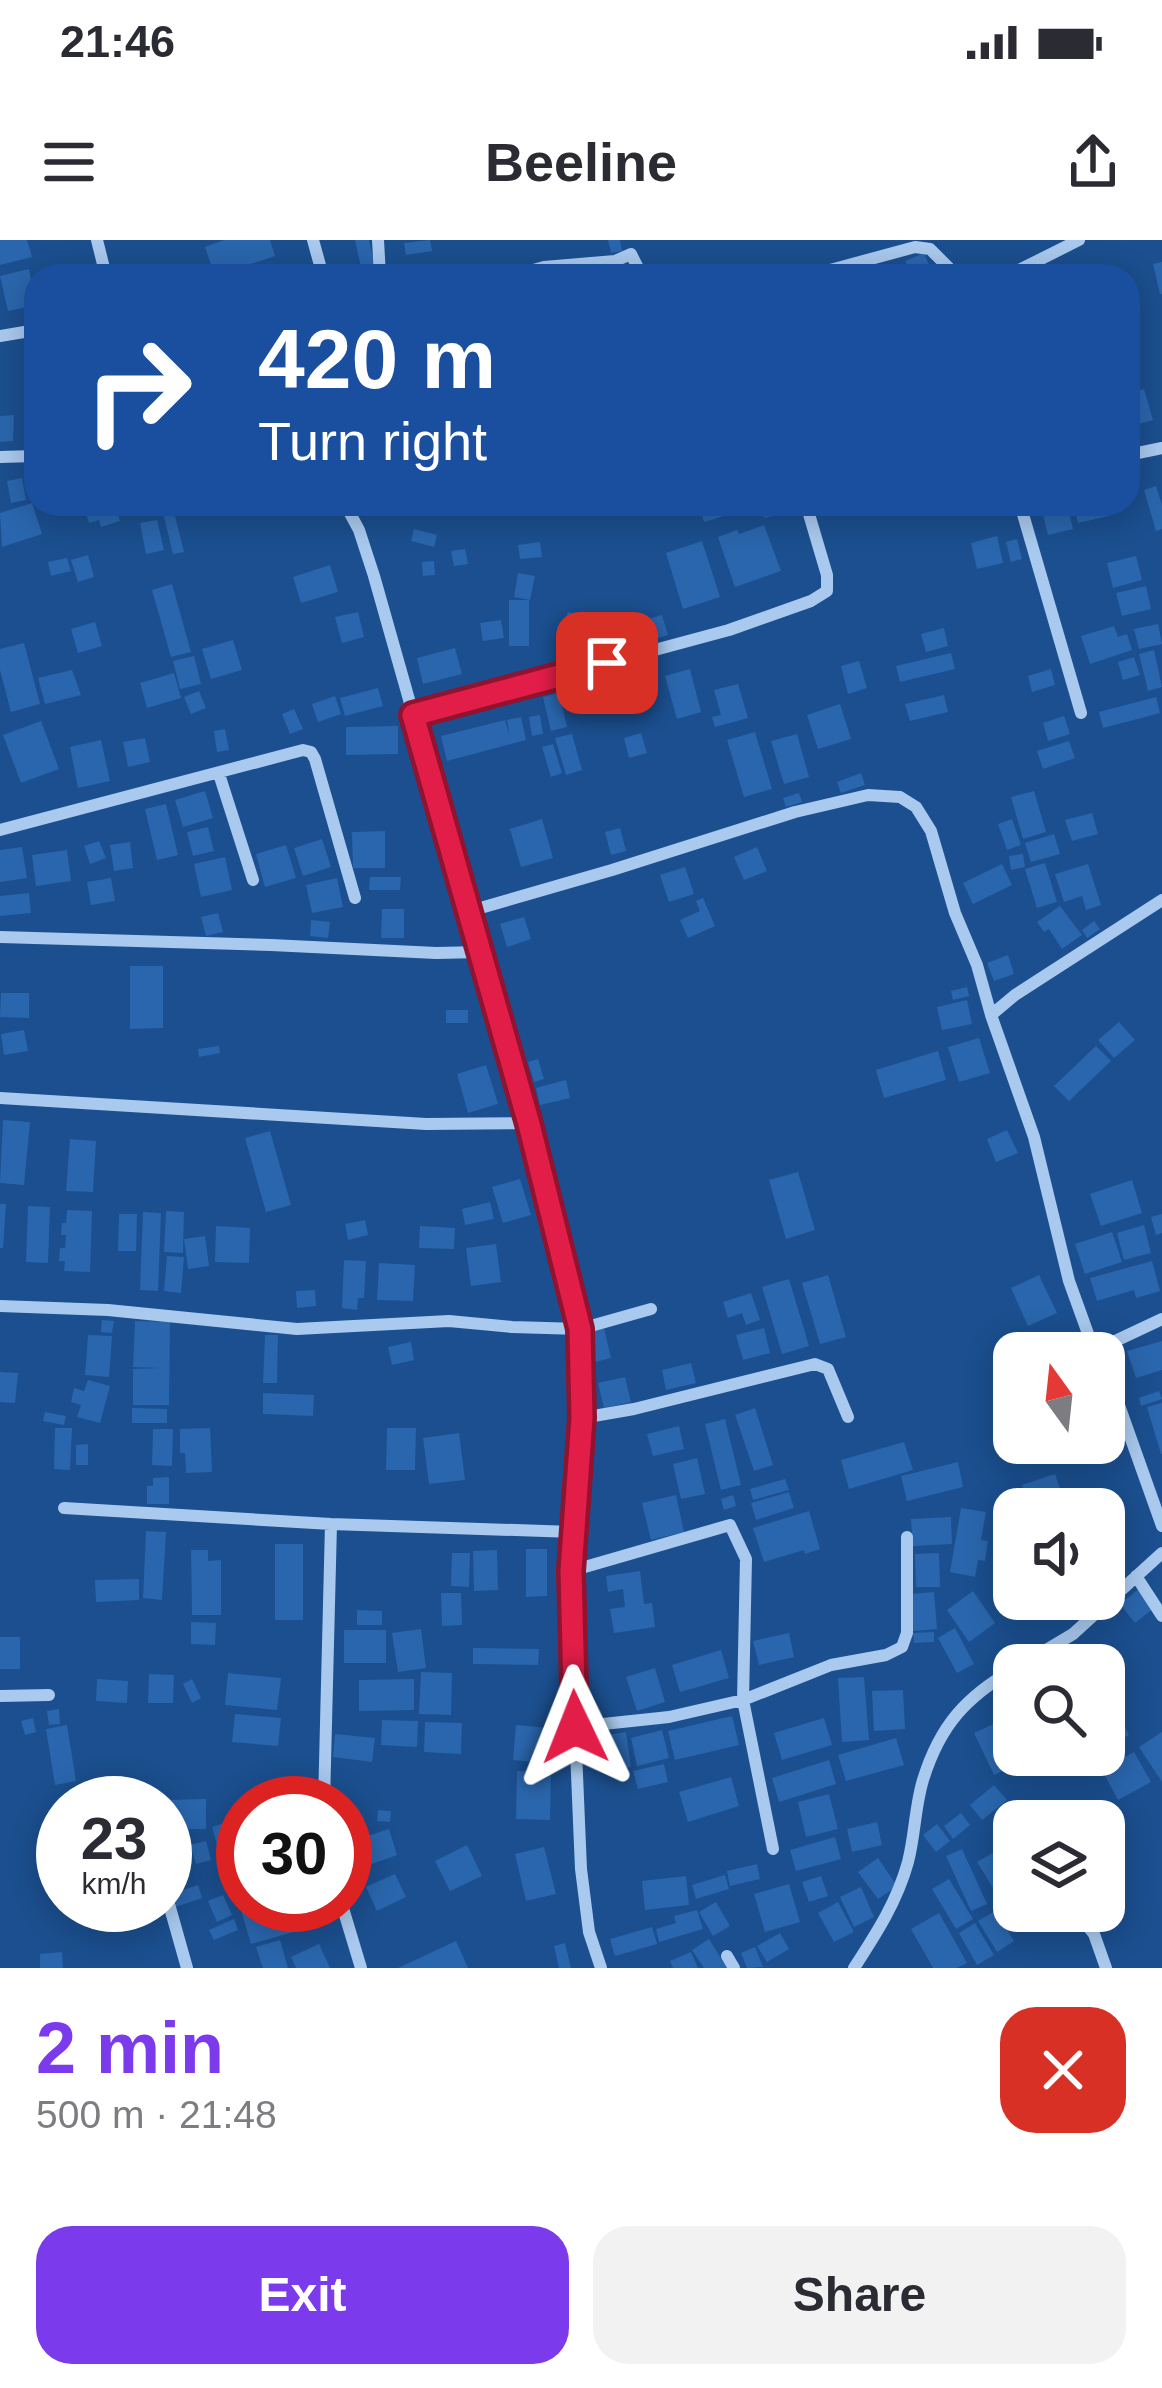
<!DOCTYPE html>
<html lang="en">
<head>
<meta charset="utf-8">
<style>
  body { margin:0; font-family:Arial,sans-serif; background:#f2f2f3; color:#2b2b33; height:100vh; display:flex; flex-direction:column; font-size:45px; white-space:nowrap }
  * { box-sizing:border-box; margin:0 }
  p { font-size:39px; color:#7c7c81 }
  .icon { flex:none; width:66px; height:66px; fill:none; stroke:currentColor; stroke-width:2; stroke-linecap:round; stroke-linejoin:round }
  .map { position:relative; height:1728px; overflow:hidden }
  .panel { display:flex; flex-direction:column; background:#fff; flex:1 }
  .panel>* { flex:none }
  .hud { position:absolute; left:24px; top:24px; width:1116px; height:252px; border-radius:36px; box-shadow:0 6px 30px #0003; background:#1a4fa0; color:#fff; overflow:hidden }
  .needle { width:78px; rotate:345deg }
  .fabs { position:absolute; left:993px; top:1092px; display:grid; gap:24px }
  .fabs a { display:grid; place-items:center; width:132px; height:132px; border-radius:24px; background:#fff; box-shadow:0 6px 30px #0003; font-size:60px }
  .speed { position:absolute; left:36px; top:1536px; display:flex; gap:24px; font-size:60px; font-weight:700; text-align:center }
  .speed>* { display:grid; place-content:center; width:156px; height:156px; border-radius:50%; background:#fff; box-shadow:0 6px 30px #0003; line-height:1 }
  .speed small { font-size:30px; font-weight:400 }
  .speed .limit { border:18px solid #d22; background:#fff; color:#111 }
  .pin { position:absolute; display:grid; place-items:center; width:102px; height:102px; color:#fff; margin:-51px; border-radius:24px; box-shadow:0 6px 18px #0006 }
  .me { position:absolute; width:132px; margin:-66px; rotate:358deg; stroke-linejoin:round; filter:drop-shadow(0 0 9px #0008) }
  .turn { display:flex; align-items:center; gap:42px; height:252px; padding:0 36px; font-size:54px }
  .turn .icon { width:156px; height:156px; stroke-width:2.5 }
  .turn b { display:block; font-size:84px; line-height:102px }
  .round { display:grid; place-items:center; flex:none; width:126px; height:126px; border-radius:36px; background:#f2f2f3 }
  .headline { display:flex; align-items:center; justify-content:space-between; height:204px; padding:0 36px }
  h1 { font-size:72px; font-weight:700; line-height:90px; color:#7c3aed }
  .cta { display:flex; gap:24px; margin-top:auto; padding:24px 36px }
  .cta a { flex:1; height:138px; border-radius:36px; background:#7c3aed; color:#fff; font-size:48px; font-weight:700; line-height:138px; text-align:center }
  .cta a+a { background:#f2f2f3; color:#2b2b33 }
  .status { display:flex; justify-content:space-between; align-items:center; height:84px; padding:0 60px; background:#fff; direction:ltr }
  .status svg { height:33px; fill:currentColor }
  header { display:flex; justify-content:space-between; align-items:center; height:156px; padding:0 36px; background:#fff; font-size:54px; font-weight:700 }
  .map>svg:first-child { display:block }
</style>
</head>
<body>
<div class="status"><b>21:46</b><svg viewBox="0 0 49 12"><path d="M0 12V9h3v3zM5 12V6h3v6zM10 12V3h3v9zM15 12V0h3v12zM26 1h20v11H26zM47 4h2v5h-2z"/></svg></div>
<header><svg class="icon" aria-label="menu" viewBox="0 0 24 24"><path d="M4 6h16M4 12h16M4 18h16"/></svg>Beeline<svg class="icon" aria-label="share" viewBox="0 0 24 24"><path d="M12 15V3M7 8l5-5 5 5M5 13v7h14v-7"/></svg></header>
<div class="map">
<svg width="1162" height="1728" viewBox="0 0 1162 1728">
  <rect width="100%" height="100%" fill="#1b4f8f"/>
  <!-- building -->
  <path fill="#2a66ad" d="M0,0h27l5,17 -32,8z
    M224,0h46l5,16 -60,20 -10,-29z
    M355,0h14l8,36h-14z
    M430,0l2,11 -26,4 -2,-12z
    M608,0h12l2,11 -11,2z
    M924,13l9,21 -21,2 -7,-15z
    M1162,22v32h-2l-7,-30z
    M29,29l7,36 -28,6 -8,-35z
    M1144,149l9,31 -25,7v-33z
    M14,175l-1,26 -13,1v-26z
    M22,238l4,22 -15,3 -4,-22z
    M1156,246l6,19v24l-6,2 -12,-41z
    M32,263l10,31 -40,13 -2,-34z
    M83,264h38l2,6 -6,2 3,9 -19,6 -2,-7 -10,3z
    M161,264h11l12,48 -11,2z
    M699,264h33l2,9 -30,9z
    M790,264l2,8 -28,6 -3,-13z
    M1048,264h19l6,25 -25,6 -7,-29z
    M1073,264h34l2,12 -31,7z
    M157,280l7,30 -18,4 -6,-31z
    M764,285l17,46 -46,16 -17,-50 19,-7 2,4z
    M414,289l23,6 -3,12 -23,-6z
    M997,296l6,27 -26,6 -6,-26z
    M1017,299l5,20 -11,3 -5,-20z
    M702,301l18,56 -37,12 -17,-56z
    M540,302l2,15 -22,2 -2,-14z
    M465,309l3,15 -14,2 -3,-15z
    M88,315l6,22 -16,5 -7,-22z
    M1136,316l6,24 -29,8 -6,-25z
    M67,318l4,13 -20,5 -3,-14z
    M434,321l1,14 -12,1 -1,-14z
    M330,325l8,27 -37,11 -8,-26z
    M518,333l17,3 -5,24 -16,-3z
    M172,344l19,68 -20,5 -19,-67z
    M1146,346l5,23 -29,7 -6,-23z
    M509,360h20v46h-20z
    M358,372l6,25 -22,6 -7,-26z
    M568,372l36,11 -8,25 -35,-10z
    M662,375l6,20 -13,4 -6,-20z
    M501,380l3,18 -21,3 -3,-18z
    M95,382l7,24 -24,7 -7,-24z
    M1158,384l4,20 -23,5 -5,-20z
    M1114,386l4,11 9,-3 5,16 -42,14 -9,-28z
    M944,388l4,18 -22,6 -5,-18z
    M233,400l9,30 -31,9 -9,-30z
    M24,403l16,61 -29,8 -11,-42v-21z
    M455,408l7,26 -39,10 -6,-26z
    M1154,410l8,37 -14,4 -9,-37z
    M951,413l4,16 -55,13 -4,-16z
    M194,416l7,28 -21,5 -7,-28z
    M1134,417l6,18 -17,5 -5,-18z
    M859,421l8,27 -19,6 -7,-28z
    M690,429l11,43 -24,7 -12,-43z
    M1051,429l4,16 -23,7 -4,-16z
    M72,430l9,25 -36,9 -7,-26z
    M174,433l7,25 -34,10 -7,-25z
    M738,444l10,34 -33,9 -3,-10 9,-2 -7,-25z
    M378,448l5,18 -38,10 -5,-18z
    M199,451l7,17 -15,6 -7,-17z
    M559,453l8,34 -16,4 -8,-34z
    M944,455l4,17 -38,9 -5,-17z
    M335,456l6,18 -23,8 -6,-18z
    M1156,457l4,16 -57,15 -4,-16z
    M840,464l11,35 -33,10 -11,-34z
    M294,469l9,20 -13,5 -8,-20z
    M540,475l3,19 -11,2 -3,-19z
    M1064,476l6,18 -22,7 -5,-18z
    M521,477l5,23 -79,21 -6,-25 64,-16 5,18 -3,-18z
    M41,481l18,48 -38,14 -18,-48z
    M398,486v28l-52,1v-28z
    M225,489l4,21 -12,2 -3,-21z
    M755,492l17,57 -28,8 -17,-57z
    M641,493l6,20 -18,5 -5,-20z
    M572,494l10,36 -16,5 -11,-37z
    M797,494l12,43 -25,7 -13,-43z
    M145,498l5,24 -22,5 -5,-25z
    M101,500l9,41 -32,7 -8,-41z
    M1069,501l6,17 -32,11 -6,-18z
    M553,504l9,29 -11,4 -9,-30z
    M861,533l4,12 -24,8 -4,-11z
    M205,551l8,27 -30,9 -8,-27z
    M1034,551l12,41 -23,7 -12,-42z
    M799,553l3,9 -16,5 -3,-9z
    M166,564l12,51 -21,5 -12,-51z
    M1092,573l6,21 -26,7 -7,-21z
    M542,579l11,39 -32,9 -11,-38z
    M1012,579l9,26 -14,5 -9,-26z
    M208,587l6,24 -21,5 -6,-24z
    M620,588l6,23 -15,4 -6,-23z
    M385,591v37h-32l-1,-36z
    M1054,594l6,20 -29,8 -6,-19z
    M322,599l9,28 -28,9 -9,-28z
    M99,601l7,17 -16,6 -6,-18z
    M130,602l3,26 -19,3 -4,-26z
    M286,605l10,33 -31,9 -9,-33z
    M22,607l5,31 -27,4v-32z
    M757,607l10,24 -23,9 -10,-23z
    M67,610l4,31 -35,5 -4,-31z
    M1023,614l2,13 -14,3 -2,-14z
    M225,617l7,33 -31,7 -7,-33z
    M1045,623l12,39 -20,6 -12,-39z
    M1002,624l10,21 -39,19 -10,-21z
    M1088,624l13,41 -15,5 -4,-14 -18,6 -9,-28z
    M685,627l9,27 -25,8 -9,-27z
    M370,637h31l-1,13h-31z
    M111,638l4,23 -24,4 -4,-23z
    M337,638l6,29 -31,6 -6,-28z
    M29,653l2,20 -31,3v-20z
    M703,658l12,28 -27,12 -8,-18 20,-9 -4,-10z
    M1060,666l22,29 -20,14 -13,-20 -5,3 -7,-10z
    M382,669h22v29h-23z
    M218,673l5,19 -17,4 -5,-19z
    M524,677l7,22 -24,8 -7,-23z
    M311,680l19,2 -2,16 -18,-2z
    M1094,681l6,8 -13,9 -5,-8z
    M1008,715l6,19 -20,7 -7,-18z
    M130,726h33v62l-33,1z
    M967,747l2,9 -16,4 -2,-9z
    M1,753h28v25l-29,-1z
    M967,760l5,24 -30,6 -5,-23z
    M446,770h22v13h-22z
    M1119,782l16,18 -21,18 -16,-18z
    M24,790l4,21 -24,4 -3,-21z
    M979,798l11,35 -31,9 -11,-35z
    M219,806l1,7 -21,4 -1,-8z
    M1096,806l15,15 -42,40 -15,-15z
    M938,811l8,29 -62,18 -8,-28z
    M538,819l6,20 -10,3 -6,-20z
    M486,825l12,39 -30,9 -11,-39z
    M566,840l4,18 -30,7 -4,-17z
    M3,880l27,2 -6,63 -24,-2z
    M1007,890l11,23 -22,9 -9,-23z
    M270,891l21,74 -25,7 -21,-74z
    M70,899l26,2 -3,51 -27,-1z
    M798,932l17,58 -29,9 -17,-59z
    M520,939l11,36 -28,8 -11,-36z
    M1132,940l10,33 -41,13 -11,-32z
    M490,962l4,17 -29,6 -3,-16z
    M0,964h6l-3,44h-3z
    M28,966l22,1 -2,56 -22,-1z
    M67,970l25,1 -2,61 -26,-1 1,-10h-6l1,-13h5l1,-13h-5l1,-12h4z
    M166,971l18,1 -1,41 -19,-1z
    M143,972l18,1 -3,78 -18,-1z
    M119,974h18l-1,37h-18z
    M1162,974v19l-6,2 -5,-18z
    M365,980l3,15 -20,5 -3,-16z
    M1144,985l7,28 -27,7 -7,-27z
    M216,986l34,2 -1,35 -34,-1z
    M420,986l35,2 -1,21 -35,-1z
    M1112,992l10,30 -37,12 -10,-30z
    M205,996l4,30 -21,3 -4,-30z
    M496,1004l5,38 -30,4 -5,-38z
    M167,1016l17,1 -3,36 -17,-2z
    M344,1020l22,1 -2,37h-6l-1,12 -15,-2z
    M1152,1021l8,30 -24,7 -2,-8 -37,11 -7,-23z
    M379,1023l36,2 -2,36 -36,-1z
    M828,1035l18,62 -26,7 -18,-61z
    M1039,1035l18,38 -29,13 -17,-38z
    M789,1039l20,67 -27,8 -20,-67z
    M315,1050l1,16 -19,2 -1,-17z
    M751,1053l9,27 -14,5 -4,-12 -14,5 -5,-16z
    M102,1080l12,1 -2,12 -11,-1z
    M135,1081l35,1 -1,83h-36v-36l26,-1 -26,-1z
    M604,1088l7,30 -16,4 -7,-30z
    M764,1088l6,25 -27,7 -7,-25z
    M88,1095l24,1 -3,41 -24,-2z
    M265,1095h13l-1,48h-14z
    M1162,1101v29l-26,8 -9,-27z
    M411,1102l3,18 -22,5 -4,-18z
    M691,1123l5,20 -30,7 -4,-20z
    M0,1132l18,1 -3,30 -15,-1z
    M625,1137l6,25 -27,6 -6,-25z
    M88,1140l22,6 -10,37 -23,-6 4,-12 -10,-3 3,-14 10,3z
    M1159,1151l3,8 -21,7 -2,-8z
    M263,1153l51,2 -1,21 -50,-2z
    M1162,1163v51h-1l-14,-47z
    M132,1168l35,1v14h-35z
    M755,1168l18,57 -19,6 -19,-56z
    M45,1172l21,4 -2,9 -21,-4z
    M725,1179l16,66 -20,5 -16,-66z
    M679,1186l5,23 -31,7 -6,-22z
    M55,1188h17l-2,42 -16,-1z
    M210,1188l2,44 -26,1 -1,-20h-5v-24z
    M387,1188h29l-1,42h-29z
    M153,1189h20l-1,37 -20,-1z
    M459,1193l6,47 -36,4 -6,-46z
    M904,1202l9,28 -64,19 -8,-29z
    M88,1204v21h-12v-20z
    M697,1218l8,36 -24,5 -8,-35z
    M958,1222l5,25 -56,14 -6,-25z
    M1055,1234l9,27 -24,8h-10l-8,-24z
    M169,1237v27h-22v-18h6v-8z
    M785,1239l4,11 -36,10 -3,-11z
    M789,1252l5,16 -38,12 -5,-17z
    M676,1255l8,37 -33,8 -9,-37z
    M733,1255l3,11 -12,4 -3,-11z
    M961,1268l25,4 -5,28 7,1 -3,20 -7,-1 -3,17 -25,-5z
    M809,1271l11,38 -15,5 -1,-4 -40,12 -11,-34z
    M951,1277l1,27 -39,2 -2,-27z
    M146,1291l20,1 -4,68 -19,-2z
    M275,1304h28v76h-28z
    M526,1309h21v47l-21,1z
    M191,1310h17v11l13,-1v55h-29z
    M497,1310l1,40 -24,1 -1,-40z
    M452,1313h18l-1,34 -18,-1z
    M939,1313l1,34h-24l-1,-33z
    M1104,1322l13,14 -13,12z
    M640,1331l4,33 8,-1 3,24 -41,6 -4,-24 15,-2 -2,-18 -15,3 -2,-16z
    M139,1339v21l-43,2 -1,-22z
    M1139,1349l15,19 -19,15 -15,-19z
    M973,1351l22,32 -26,19 -22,-32z
    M934,1352l3,37 -24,2 -2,-37z
    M441,1353h20l1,32 -20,1z
    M357,1370l25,1v14h-25z
    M191,1382l25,1 -1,22 -24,-1z
    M955,1388l19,36 -17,9 -19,-35z
    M421,1389l5,39 -28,4 -6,-39z
    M344,1390h42v33h-42z
    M934,1392v10l-20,1 -1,-10z
    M789,1393l5,24 -35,8 -6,-24z
    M0,1397h20v32h-20z
    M473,1408l66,1 -1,16 -65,-1z
    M721,1410l8,28 -49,14 -8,-27z
    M655,1428l10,34 -28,9 -11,-34z
    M421,1432l31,1 -1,42 -32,-1z
    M228,1433l53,5 -4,32 -52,-5z
    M149,1434l25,1 -1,28h-25z
    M864,1437l5,63 -27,2 -4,-64z
    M97,1439l31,2 -1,22 -31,-2z
    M192,1439l9,19 -9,5 -9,-19z
    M414,1439v31l-55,1v-31z
    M903,1450l2,39 -31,2 -2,-40z
    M59,1469l1,15 -11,1 -2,-14z
    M1117,1473l12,22 -25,13v-28z
    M235,1474l46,4 -3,28 -46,-4z
    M732,1476l7,29 -64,15 -7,-29z
    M33,1478l3,14 -11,3 -4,-14z
    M824,1478l8,27 -50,15 -8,-27z
    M382,1480l36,1 -1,26 -36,-2z
    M1002,1480l12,25v10h5l3,7 -28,13 -20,-42z
    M425,1482l37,1 -1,31 -37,-2z
    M67,1485l9,56 -21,4 -9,-56z
    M516,1485l33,3 -3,35 -33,-3z
    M662,1490l7,28 -32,8 -6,-28z
    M626,1492l5,35 -30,4 -5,-34z
    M1162,1492v50l-23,-35z
    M335,1494l40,4 -3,24 -39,-5z
    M896,1498l8,27 -58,16 -8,-26z
    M1134,1512l17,30 -33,18 -16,-30z
    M829,1520l7,24 -57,18 -7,-24z
    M664,1524l4,18 -30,7 -5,-18z
    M517,1531l34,1 -1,48 -34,-1z
    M731,1537l8,29 -51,16 -9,-30z
    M994,1545l13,15 -25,20 -12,-15z
    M829,1554l9,35 -32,8 -8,-35z
    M206,1559v30h-41v-29z
    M378,1570l13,1 -1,11 -13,-1z
    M961,1573l9,12 -17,14 -9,-13z
    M243,1577v36l-22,7 -9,-33z
    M877,1582l5,23 -30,7 -5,-23z
    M937,1584l13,17 -14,11 -13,-17z
    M389,1589l8,26 -42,15 -9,-27z
    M835,1597l6,22 -45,12 -6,-21z
    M206,1601l5,19 -15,4 -6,-19z
    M1008,1604l6,10v33l-16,9 -21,-34z
    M467,1605l15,31 -32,15 -15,-30z
    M544,1607l12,47 -30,7 -11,-47z
    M962,1609l25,55 -16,7 -25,-55z
    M878,1618l19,28 -19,13 -20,-27z
    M243,1624v30l-12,3 -6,-28z
    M757,1624l3,15 -30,7 -3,-15z
    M395,1634l11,23 -29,14 -11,-24z
    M725,1635l4,14 -33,10 -4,-14z
    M686,1636l3,29 -44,5 -3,-29z
    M821,1636l7,20 -19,6 -7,-20z
    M949,1639l24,40 -17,10 -24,-40z
    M789,1644l11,38 -35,10 -11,-38z
    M198,1645l4,13 -27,9 -4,-13z
    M861,1647l13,30 -20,10 -14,-30z
    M223,1655l9,20 -15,7 -9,-21z
    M716,1662l14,24 -17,10 -14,-24z
    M838,1662l16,30 -20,10 -16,-29z
    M259,1665h27l7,27 -42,12 -10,-34z
    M697,1670l6,19 -44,13 -3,-13 20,-6 -2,-7z
    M995,1671l19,30 -17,11 -19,-31z
    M939,1673l28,50 -10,5h-24l-22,-39z
    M234,1679l4,11 -24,10 -5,-10z
    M975,1683l19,32 -17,10 -18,-32z
    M652,1687l5,17 -42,12 -5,-17z
    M780,1693l9,16 -22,13 -10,-16z
    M709,1699l18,29h-23l-12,-18z
    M280,1700l8,28h-25l-7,-21z
    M456,1701l12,27h-70z
    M565,1703l6,25h-12l-5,-22z
    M319,1704l11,24h-34l-5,-11z
    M755,1707l8,20 -16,1 -6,-15z
    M62,1712l1,16h-23v-14z
    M691,1712l7,16h-25l-3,-7z"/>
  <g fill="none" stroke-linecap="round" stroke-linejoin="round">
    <!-- minor -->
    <path stroke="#a9c9ee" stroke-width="12" d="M97,0l9,36
      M313,0l10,36
      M378,0l2,36
      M448,36l12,-4 3,4
      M512,36l32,-9 71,-6 16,-7 11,22
      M808,36l107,-29 15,2 27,27
      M1007,36l72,-36
      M0,96l36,-6
      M1128,215l34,-7
      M0,217l36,-1
      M345,264l14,26 15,46 155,547 51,206 2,89 -11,153 4,156 6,142 8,63 12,36
      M1020,264l61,209
      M413,475l316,-85 82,-29 16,-10v-16l-21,-71
      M219,534l34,106
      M0,590l303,-80 8,2 4,7 40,139
      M470,671l142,-41 183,-58 73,-17 32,2 16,10 15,24 24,82 22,52 14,50 43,122 35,144 26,72
      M0,697l271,8 165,8 45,-1
      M991,775l24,-20 147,-95
      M0,858l426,26 103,-1
      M0,1066l108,4 189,19 152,-8 63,6 68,2 71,-20
      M1094,1111l68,-32
      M1104,1132l11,22 47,132
      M582,1178l52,-9 181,-45 13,5 20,48
      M64,1268l267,16 243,8
      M571,1331l159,-46 16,34 -3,141 30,149
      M1136,1336l26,40
      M1021,1425l52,-31 89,-81
      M0,1456l49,-1
      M575,1487l94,-10 74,-17 88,-35 55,-10 16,-8 5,-14v-96
      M324,1563l7,-279
      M165,1650l22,78
      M342,1665l19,63
      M1076,1671l18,23 12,34
      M727,1716l7,12
      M854,1728c22,-34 43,-66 54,-106 7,-27 7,-56 15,-82 17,-55 43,-83 91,-111"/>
  </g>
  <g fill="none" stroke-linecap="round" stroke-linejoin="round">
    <!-- route casing -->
    <g stroke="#92132f" stroke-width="30">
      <path id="route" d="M575,1487l-4,-156 11,-153 -2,-89 -51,-205 -116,-409 194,-52"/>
    </g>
    <!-- route -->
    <use href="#route" stroke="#e11d48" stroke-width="21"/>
  </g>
</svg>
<div class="fabs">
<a><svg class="needle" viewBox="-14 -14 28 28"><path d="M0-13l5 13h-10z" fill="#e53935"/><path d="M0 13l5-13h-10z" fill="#7c7c81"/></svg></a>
<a><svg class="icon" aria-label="sound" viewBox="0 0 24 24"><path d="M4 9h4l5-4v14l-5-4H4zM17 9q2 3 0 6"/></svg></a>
<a><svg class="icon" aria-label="search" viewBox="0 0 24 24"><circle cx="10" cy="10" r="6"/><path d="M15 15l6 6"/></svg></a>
<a><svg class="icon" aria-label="layers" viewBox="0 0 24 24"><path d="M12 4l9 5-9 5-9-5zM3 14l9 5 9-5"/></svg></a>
</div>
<div class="speed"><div>23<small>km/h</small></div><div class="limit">30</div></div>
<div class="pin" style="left:607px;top:423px;background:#d93025"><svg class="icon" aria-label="arrive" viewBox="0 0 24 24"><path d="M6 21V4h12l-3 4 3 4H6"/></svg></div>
<svg class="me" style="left:575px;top:1487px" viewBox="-20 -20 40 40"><path d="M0-17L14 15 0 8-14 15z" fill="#e11d48" stroke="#fff" stroke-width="4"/></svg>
<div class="hud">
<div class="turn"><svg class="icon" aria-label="right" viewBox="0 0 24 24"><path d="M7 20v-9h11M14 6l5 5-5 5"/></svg><div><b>420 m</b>Turn right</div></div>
</div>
</div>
<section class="panel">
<div class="headline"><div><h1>2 min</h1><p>500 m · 21:48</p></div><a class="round" style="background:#d93025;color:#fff"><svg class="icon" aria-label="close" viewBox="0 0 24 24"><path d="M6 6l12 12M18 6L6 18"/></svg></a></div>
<div class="cta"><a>Exit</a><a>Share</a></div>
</section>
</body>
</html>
